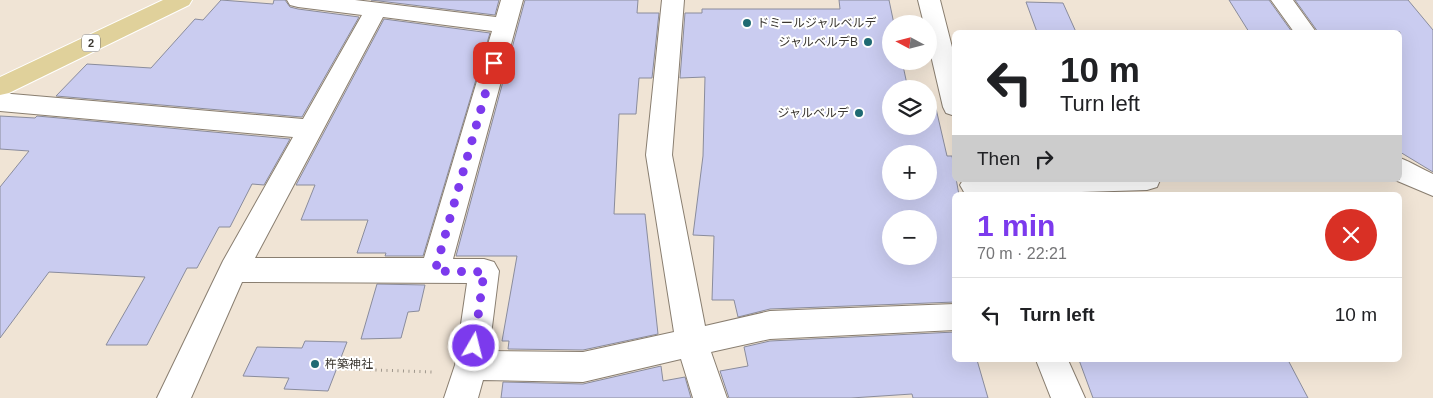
<!DOCTYPE html>
<html lang="en">
<head>
<meta charset="utf-8">
<style>
  body { margin:0; font-family:Arial,"Noto Sans JP",sans-serif; background:#f6f6f6; color:#202124; height:100vh; display:flex; flex-direction:column; font-size:19px; white-space:nowrap }
  * { box-sizing:border-box; margin:0 }
  p { font-size:16px; color:#757577 }
  .icon { flex:none; width:28px; height:28px; fill:none; stroke:currentColor; stroke-width:2; stroke-linecap:round; stroke-linejoin:round }
  .map { position:relative; flex:1; overflow:hidden }
  .sheet { position:absolute; left:952px; top:192px; width:450px; height:170px; display:flex; flex-direction:column; background:#fff; border-radius:8px; box-shadow:0 5px 20px #0002 }
  .sheet>* { flex:none }
  .top-card { position:absolute; left:952px; top:30px; width:450px; height:152px; border-radius:8px; box-shadow:0 5px 20px #0002; background:#fff; color:#202124; overflow:hidden }
  .needle { width:32px; rotate:277deg }
  .controls { position:absolute; left:882px; top:15px; display:grid; gap:10px }
  .controls a { display:grid; place-items:center; width:55px; height:55px; border-radius:50%; background:#fff; box-shadow:0 5px 20px #0002; font-size:25px }
  .pin { position:absolute; display:grid; place-items:center; width:42px; height:42px; color:#fff; margin:-21px; border-radius:10px; box-shadow:0 2px 8px #0006 }
  .me { position:absolute; width:55px; margin:-28px; rotate:8deg; stroke-linejoin:round; filter:drop-shadow(0 0 4px #0008) }
  .turn { display:flex; align-items:center; gap:18px; height:105px; padding:0 25px; font-size:22px }
  .turn .icon { width:65px; height:65px; stroke-width:2.5 }
  .turn b { display:block; font-size:35px; line-height:42px }
  .then { display:flex; align-items:center; height:48px; padding:0 25px; background:#0003; gap:10px; font-size:19px }
  .round { display:grid; place-items:center; flex:none; width:52px; height:52px; border-radius:26px; background:#f6f6f6 }
  .summary { display:flex; align-items:center; justify-content:space-between; height:85px; padding:0 25px }
  h1 { font-size:30px; font-weight:800; line-height:38px; color:#7c3aed }
  ul { padding:0; list-style:none }
  li { display:flex; align-items:center; gap:15px; height:75px; padding:0 25px; border-top:1px solid #e0e0e0 }
  li div { flex:1 }
  li b { display:block; font-size:19px }
  li em { font-style:normal }
  .map>svg:first-child { display:block }
</style>
</head>
<body>
<div class="map">
<svg width="1433" height="398" viewBox="0 0 1433 398">
  <rect width="100%" height="100%" fill="#f0e4d5"/>
  <!-- building -->
  <path fill="#caccf0" stroke="#8a8c9c" fill-rule="evenodd" d="M221,0l52,4 1,-4h11l5,7 8,2 61,8 -57,100 -246,-21 31,-32 64,4 44,-49 8,1z
    M371,0h128l-4,15z
    M525,0h113l-1,13h22l-7,65h-13l-3,36h-17l-5,100h31l13,120 -75,16 -75,-1 1,-8h-7l15,-85h-61z
    M839,0h50l5,24h-3v37h11l6,28h-17v37h38v-26h5l13,56h5l7,39h-4v107l-185,7 -32,8 -4,-17h-22l2,-64 -21,-1 10,-79 2,-79 -25,1 5,-65h17v-4h138zM891,154h38v37h-38zM891,219h38v37h-38z
    M1229,0h40l23,32h-43z
    M1295,0h113l25,30v142l-33,-20v-120h-82z
    M1026,2l37,1 13,29h-39z
    M384,19l106,14 -67,223h-38l1,-3h-29l11,-33h-67l14,-35h-19z
    M0,116l35,2 2,-2 253,23 -26,46 -12,-1 -22,43h-11l-22,41h-10l-40,77h-41l39,-68 -96,-5 -49,66v-151l29,-36 -29,-2z
    M377,284l48,1 -6,26 -11,1 -7,26 -40,1z
    M955,332v28h22l11,38h-75l-1,-4 -61,4h-122l-9,-27 28,-5 -4,-19 26,-6z
    M305,341l42,1 -19,49 -44,-2 5,-11 -46,-2 14,-29 45,1z
    M1079,360h209l20,38h-215z
    M661,366l2,15 22,-4 6,21h-190l2,-16 80,2z"/>
  <g fill="none" stroke-linecap="round" stroke-linejoin="round">
    <!-- minor casing -->
    <g stroke="#897e70" stroke-width="2">
      <path id="minor" d="M287,0h68l141,17 5,-17h22l-70,259h31l10,3 5,9 -10,80 94,1 91,-20 -28,-177 16,-155h22l-12,155 33,171 65,-15 185,-7v26l-185,9 -59,13 16,46h-34l-12,-39 -98,23 -100,-2 -5,18h-34l11,-33 12,-82 -225,-1 -51,116h-34l66,-137 70,-124 -293,-26v-18l303,26 59,-104 -64,-8 -8,-2zM383,17l109,14 -68,227h-169z
        M918,0h22l15,59v57l-9,-3 -3,-6 -14,-60v-23h-5z
        M1271,0h22l23,32h-22z
        M1400,158c11,4 22,11 33,16v22l-38,-16h5z
        M963,180h197l-3,7 -10,3 -160,5h-14l-9,-3 -4,-7z
        M1036,360h32l17,38h-34z"/>
    </g>
    <!-- major casing -->
    <g stroke="#fff" stroke-width="2">
      <path id="major" d="M163,0h29l-3,5 -180,88 -9,2v-18z"/>
    </g>
    <!-- path -->
    <path stroke="#9e968b" stroke-width="3" stroke-dasharray="1 4.5" stroke-linecap="butt" d="M348,369l84,3"/>
    <!-- minor -->
    <use href="#minor" fill="#fff" fill-rule="evenodd"/>
    <!-- major -->
    <use href="#major" fill="#e0d19b" fill-rule="evenodd"/>
  </g>
  <g fill="none" stroke-linecap="round" stroke-linejoin="round">
    <!-- route -->
    <path stroke="#7c3aed" stroke-width="9" stroke-dasharray="0 16.2" d="M474,346l10,-74 -49,-1 59,-208"/>
  </g>
  <!-- markers -->
  <g fill="#1f6a73" stroke="#fff" stroke-width="2">
    <circle cx="747" cy="23" r="5"/>
    <circle cx="868" cy="42" r="5"/>
    <circle cx="859" cy="113" r="5"/>
    <circle cx="315" cy="364" r="5"/>
  </g>
  <g text-anchor="middle" stroke-width="4" stroke-linejoin="round" paint-order="stroke">
    <!-- shield labels -->
    <rect fill="#fff" stroke="#76736f" stroke-width="1" x="82" y="34.5" width="18" height="17" rx="4"/>
    <g font-size="11" font-weight="bold" fill="#3b3731">
      <text x="91" y="47">2</text>
    </g>
    <!-- poi labels -->
    <g font-size="12" fill="#3b3731" stroke="#fff" text-anchor="start">
      <text x="757" y="27">ドミールジャルベルデ</text>
      <text x="858" y="46" text-anchor="end">ジャルベルデB</text>
      <text x="849" y="117" text-anchor="end">ジャルベルデ</text>
      <text x="325" y="368">杵築神社</text>
    </g>
  </g>
</svg>
<div class="controls">
<a><svg class="needle" viewBox="-14 -14 28 28"><path d="M0-13l5 13h-10z" fill="#e53935"/><path d="M0 13l5-13h-10z" fill="#757577"/></svg></a>
<a><svg class="icon" aria-label="layers" viewBox="0 0 24 24"><path d="M12 4l9 5-9 5-9-5zM3 14l9 5 9-5"/></svg></a>
<a>+</a>
<a>−</a>
</div>
<div class="pin" style="left:494px;top:63px;background:#d93025"><svg class="icon" aria-label="arrive" viewBox="0 0 24 24"><path d="M6 21V4h12l-3 4 3 4H6"/></svg></div>
<svg class="me" style="left:474px;top:346px" viewBox="-20 -20 40 40"><circle r="17" fill="#7c3aed" stroke="#fff" stroke-width="3"/><path d="M0-11L8 9 0 5-8 9z" fill="#fff"/></svg>
<div class="top-card">
<div class="turn"><svg class="icon" aria-label="left" viewBox="0 0 24 24"><path d="M17 20v-9H6M10 6l-5 5 5 5"/></svg><div><b>10 m</b>Turn left</div></div>
<div class="then">Then<svg class="icon" aria-label="right" viewBox="0 0 24 24"><path d="M7 20v-9h11M14 6l5 5-5 5"/></svg></div>
</div>
<section class="sheet">
<div class="summary"><div><h1>1 min</h1><p>70 m · 22:21</p></div><a class="round" style="background:#d93025;color:#fff"><svg class="icon" aria-label="close" viewBox="0 0 24 24"><path d="M6 6l12 12M18 6L6 18"/></svg></a></div>
<ul>
<li><svg class="icon" aria-label="left" viewBox="0 0 24 24"><path d="M17 20v-9H6M10 6l-5 5 5 5"/></svg><div><b>Turn left</b></div><em>10 m</em></li>
</ul>
</section>
</div>
</body>
</html>
